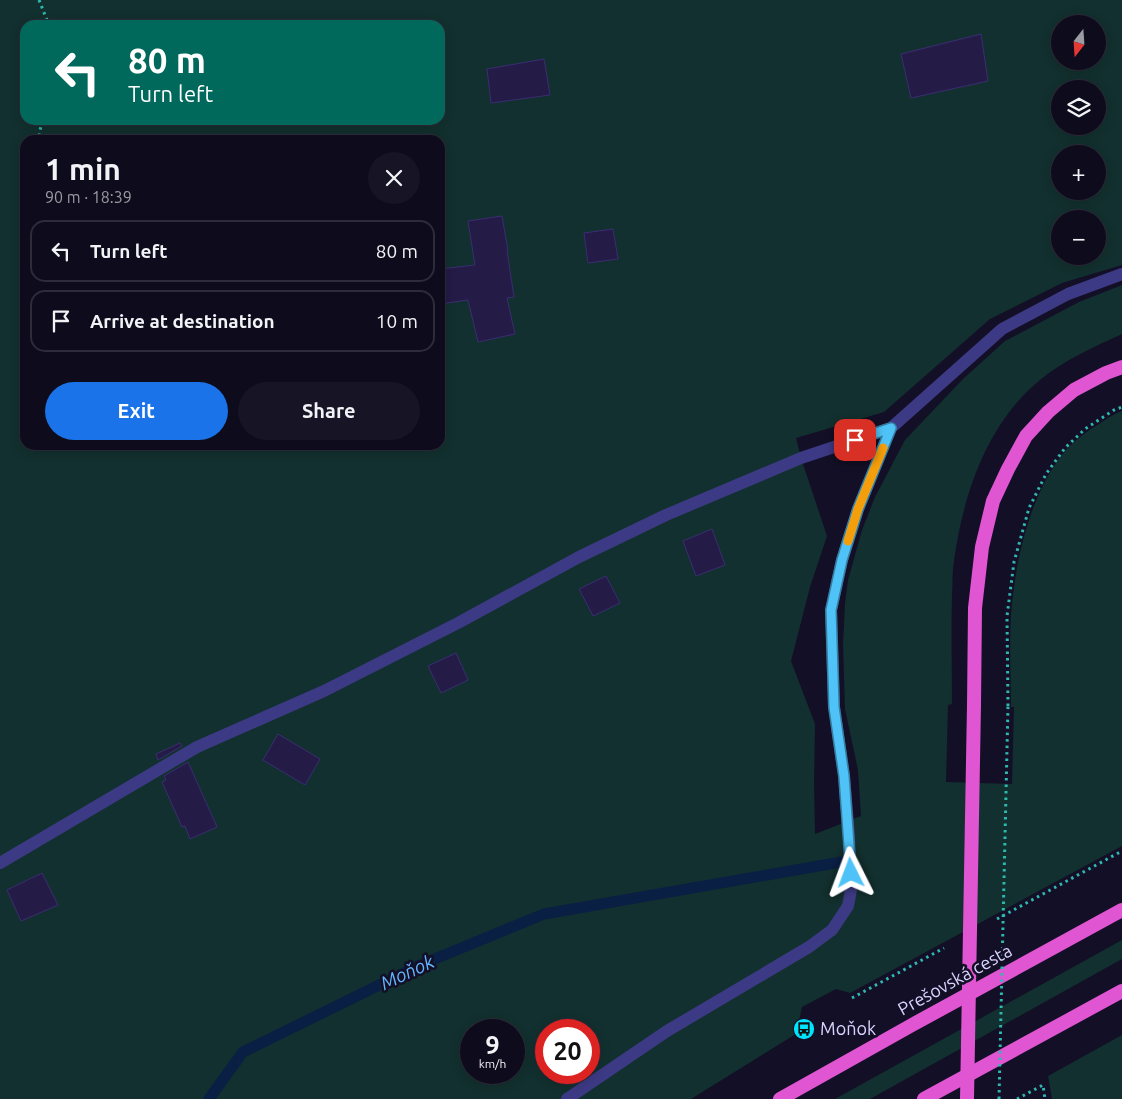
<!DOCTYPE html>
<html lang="en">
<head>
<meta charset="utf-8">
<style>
  body { margin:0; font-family:Ubuntu,sans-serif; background:#171425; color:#f1f3f6; height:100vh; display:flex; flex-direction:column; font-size:19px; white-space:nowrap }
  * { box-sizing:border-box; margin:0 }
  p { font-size:16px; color:#9b9ba3 }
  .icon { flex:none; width:28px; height:28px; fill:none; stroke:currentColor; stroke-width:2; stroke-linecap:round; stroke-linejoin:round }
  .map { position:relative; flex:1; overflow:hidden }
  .panel { position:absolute; left:20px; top:135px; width:425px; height:315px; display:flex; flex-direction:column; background:#0e0b1c; border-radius:15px; box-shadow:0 2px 12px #0003,0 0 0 1px #2e2b3b }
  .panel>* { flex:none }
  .guide { position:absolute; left:20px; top:20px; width:425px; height:105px; border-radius:15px; box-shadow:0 2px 12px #0003,0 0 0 1px #2e2b3b; background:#00695c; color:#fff; overflow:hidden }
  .needle { width:32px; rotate:197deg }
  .controls { position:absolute; left:1051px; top:15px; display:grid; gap:10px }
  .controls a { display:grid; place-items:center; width:55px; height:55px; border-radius:50%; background:#0e0b1c; box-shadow:0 2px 12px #0003,0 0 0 1px #2e2b3b; font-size:25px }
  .speed { position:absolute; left:460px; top:1019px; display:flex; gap:10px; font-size:25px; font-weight:700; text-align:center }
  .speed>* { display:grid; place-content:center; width:65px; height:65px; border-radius:50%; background:#0e0b1c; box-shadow:0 2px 12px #0003,0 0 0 1px #2e2b3b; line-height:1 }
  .speed small { font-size:12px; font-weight:400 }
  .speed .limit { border:8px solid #d22; background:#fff; color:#111 }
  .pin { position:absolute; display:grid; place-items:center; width:42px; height:42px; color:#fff; margin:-21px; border-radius:10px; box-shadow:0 2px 8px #0006 }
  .me { position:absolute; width:55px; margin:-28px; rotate:357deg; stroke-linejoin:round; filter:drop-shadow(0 0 4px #0008) }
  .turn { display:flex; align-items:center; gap:18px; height:105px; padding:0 25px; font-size:22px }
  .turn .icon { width:65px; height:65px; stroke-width:2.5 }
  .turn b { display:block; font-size:35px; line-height:42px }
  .round { display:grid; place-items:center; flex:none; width:52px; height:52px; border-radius:26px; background:#171425 }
  .overview { display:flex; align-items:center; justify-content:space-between; height:85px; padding:0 25px }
  h1 { font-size:30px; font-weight:600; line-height:38px }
  .primary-button { display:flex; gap:10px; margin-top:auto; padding:10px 25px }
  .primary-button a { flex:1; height:58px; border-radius:30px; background:#1a73e8; color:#fff; font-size:20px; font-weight:600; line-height:58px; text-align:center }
  .primary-button a+a { background:#171425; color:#f1f3f6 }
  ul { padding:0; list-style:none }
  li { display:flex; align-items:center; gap:15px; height:62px; margin:0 10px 8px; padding:0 15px; border:2px solid #2e2b3b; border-radius:15px }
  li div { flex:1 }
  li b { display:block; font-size:19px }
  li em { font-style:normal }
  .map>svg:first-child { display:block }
</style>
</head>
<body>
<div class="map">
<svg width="1122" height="1099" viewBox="0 0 1122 1099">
  <rect width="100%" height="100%" fill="#130f26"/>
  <!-- green -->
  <path fill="#12302f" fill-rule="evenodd" d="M0,0h1122v265l-60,18 -72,36 -106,93 -88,26 5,20 26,78 -17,51 -19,74 24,63 -1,60 1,50 46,-18 -3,-46 -13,-61 -2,-64 2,-42 3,-23 14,-50 13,-33 30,-57 58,-61 42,-38 74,-39 43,-17v49c-28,13 -58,26 -82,46 -53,43 -77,115 -86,181 -2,11 -1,22 -2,34 -1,36 0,73 0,109l-4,1 -2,77 66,2 2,-77h-3c0,-31 -2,-62 0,-92 4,-54 19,-123 55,-165 9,-10 21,-19 33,-26 7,-5 15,-10 23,-13v435l-272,147 -14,-4 -34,18 -3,14 5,8 -113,70h-691zM1060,24h38v37h-38zM25,25h415v95h-415zM1060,89h38v37h-38zM25,140h415v305h-415zM1060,154h38v37h-38zM1060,219h38v37h-38zM471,1030h43v42h-43zM546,1030h43v42h-43z
    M1122,940v19l-252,140h-35z
    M1122,1035v64h-70l-4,-23z"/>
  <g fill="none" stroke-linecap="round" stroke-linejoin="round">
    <!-- stream -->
    <path stroke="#0a1f44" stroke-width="11" d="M209,1099l34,-47 177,-87 124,-51 297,-52"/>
  </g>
  <!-- building -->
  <path fill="#241b47" stroke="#3b2d73" d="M981,34l7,47 -77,17 -10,-44z
    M544,59l6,36 -59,8 -4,-34z
    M502,216l6,35h-1l7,46 -7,1 8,36 -37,8 -10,-42 -28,4v-35l35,-4 -7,-44z
    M613,229l5,30 -30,4 -4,-30z
    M712,529l13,36 -29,11 -13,-35z
    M606,576l14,27 -27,13 -14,-27z
    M456,653l12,27 -27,13 -13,-27z
    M278,734l42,25 -15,26 -42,-25z
    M180,743l2,3 -24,14 -2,-6z
    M188,762l29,65 -27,12 -5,-13 -3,1 -20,-45 4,-2 -2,-4z
    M42,873l16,32 -37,16 -14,-31z"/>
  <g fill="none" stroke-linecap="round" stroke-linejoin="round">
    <!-- path -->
    <path stroke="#2fb8b0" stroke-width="3" stroke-dasharray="2.5 4" stroke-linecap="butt" d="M39,0l10,25
      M39,136l3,-16
      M1008,706l-1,-90 7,-54 15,-54 17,-34 19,-26 20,-19 29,-19 8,-3
      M997,919l125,-68
      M852,998l92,-50
      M1017,1099l26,-14 2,14"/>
    <!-- service -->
    <path stroke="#3d3a85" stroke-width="12" d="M0,863l197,-116 127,-56 134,-68 121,-66 87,-42 135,-57 90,-30 111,-99 66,-35 54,-20
      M567,1099l100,-68 142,-84 23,-17 16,-24 3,-16 -2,-54 -5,-60 -10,-69 -3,-97 11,-50 16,-51 33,-81"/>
    <!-- trunk -->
    <path stroke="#e055d1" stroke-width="14" d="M974,705l1,-97 7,-61 11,-46 15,-32 18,-33 22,-24 26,-22 32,-17 16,-6
      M780,1099l132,-74 210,-115
      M924,1099l198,-108"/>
    <!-- path-bridge -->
    <path stroke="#2fb8b0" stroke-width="3" stroke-dasharray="2.5 4" stroke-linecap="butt" d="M999,1099l9,-393"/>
    <!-- trunk-bridge -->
    <path stroke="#e055d1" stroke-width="14" d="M967,1099l7,-394"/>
  </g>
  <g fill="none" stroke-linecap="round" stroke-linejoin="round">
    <!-- route casing -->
    <g stroke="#337fa1" stroke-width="12">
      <path id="route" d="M851,873l-7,-97 -10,-69 -3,-97 11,-50 16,-51 33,-81 -36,12"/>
    </g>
    <!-- route -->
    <use href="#route" stroke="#4fc3f7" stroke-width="9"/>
    <!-- slow -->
    <path stroke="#f59e0b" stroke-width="9" d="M848,541l10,-32 25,-61"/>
  </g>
  <!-- icons -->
  <defs>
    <g id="bus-disc" transform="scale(1.125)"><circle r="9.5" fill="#00e5ff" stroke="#130f26"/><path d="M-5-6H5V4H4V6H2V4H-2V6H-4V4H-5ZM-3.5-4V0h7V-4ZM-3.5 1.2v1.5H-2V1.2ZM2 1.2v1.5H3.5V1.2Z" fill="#111"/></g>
  </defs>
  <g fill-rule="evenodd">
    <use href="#bus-disc" x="804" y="1029"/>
  </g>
  <g text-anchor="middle" stroke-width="5" stroke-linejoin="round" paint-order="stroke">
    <!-- street labels -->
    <g font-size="18" fill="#d9d4ff" stroke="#130f26">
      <text transform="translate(955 980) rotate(-29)" y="6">Prešovská cesta</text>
    </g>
    <!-- poi labels -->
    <g font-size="18" fill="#d9d4ff" stroke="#130f26" text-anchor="start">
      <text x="820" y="1035">Moňok</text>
    </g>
    <!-- water labels -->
    <g font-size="19" font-style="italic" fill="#62b6ff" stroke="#130f26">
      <text transform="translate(407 972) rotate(-25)" y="7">Moňok</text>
    </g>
  </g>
</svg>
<div class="controls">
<a><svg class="needle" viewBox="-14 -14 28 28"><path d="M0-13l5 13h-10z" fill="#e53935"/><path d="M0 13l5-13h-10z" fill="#9b9ba3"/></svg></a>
<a><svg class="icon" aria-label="layers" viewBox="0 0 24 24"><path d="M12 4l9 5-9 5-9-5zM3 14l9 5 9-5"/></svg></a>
<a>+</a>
<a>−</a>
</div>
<div class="speed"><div>9<small>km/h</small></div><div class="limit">20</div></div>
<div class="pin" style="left:855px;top:440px;background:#d93025"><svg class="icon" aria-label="arrive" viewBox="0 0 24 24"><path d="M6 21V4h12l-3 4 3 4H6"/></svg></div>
<svg class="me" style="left:851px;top:873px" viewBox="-20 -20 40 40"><path d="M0-17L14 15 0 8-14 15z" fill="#4fc3f7" stroke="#fff" stroke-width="4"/></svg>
<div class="guide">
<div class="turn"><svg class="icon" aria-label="left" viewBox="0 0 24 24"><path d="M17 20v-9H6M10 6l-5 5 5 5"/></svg><div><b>80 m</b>Turn left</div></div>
</div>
<section class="panel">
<div class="overview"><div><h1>1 min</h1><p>90 m · 18:39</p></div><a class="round"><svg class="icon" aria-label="close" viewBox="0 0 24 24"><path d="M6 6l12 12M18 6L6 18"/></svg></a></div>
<ul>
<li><svg class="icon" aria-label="left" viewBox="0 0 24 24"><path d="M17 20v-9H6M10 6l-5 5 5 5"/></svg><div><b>Turn left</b></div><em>80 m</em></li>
<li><svg class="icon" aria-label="arrive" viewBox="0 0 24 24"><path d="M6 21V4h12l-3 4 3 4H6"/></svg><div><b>Arrive at destination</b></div><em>10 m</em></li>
</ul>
<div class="primary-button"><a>Exit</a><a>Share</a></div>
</section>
</div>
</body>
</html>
